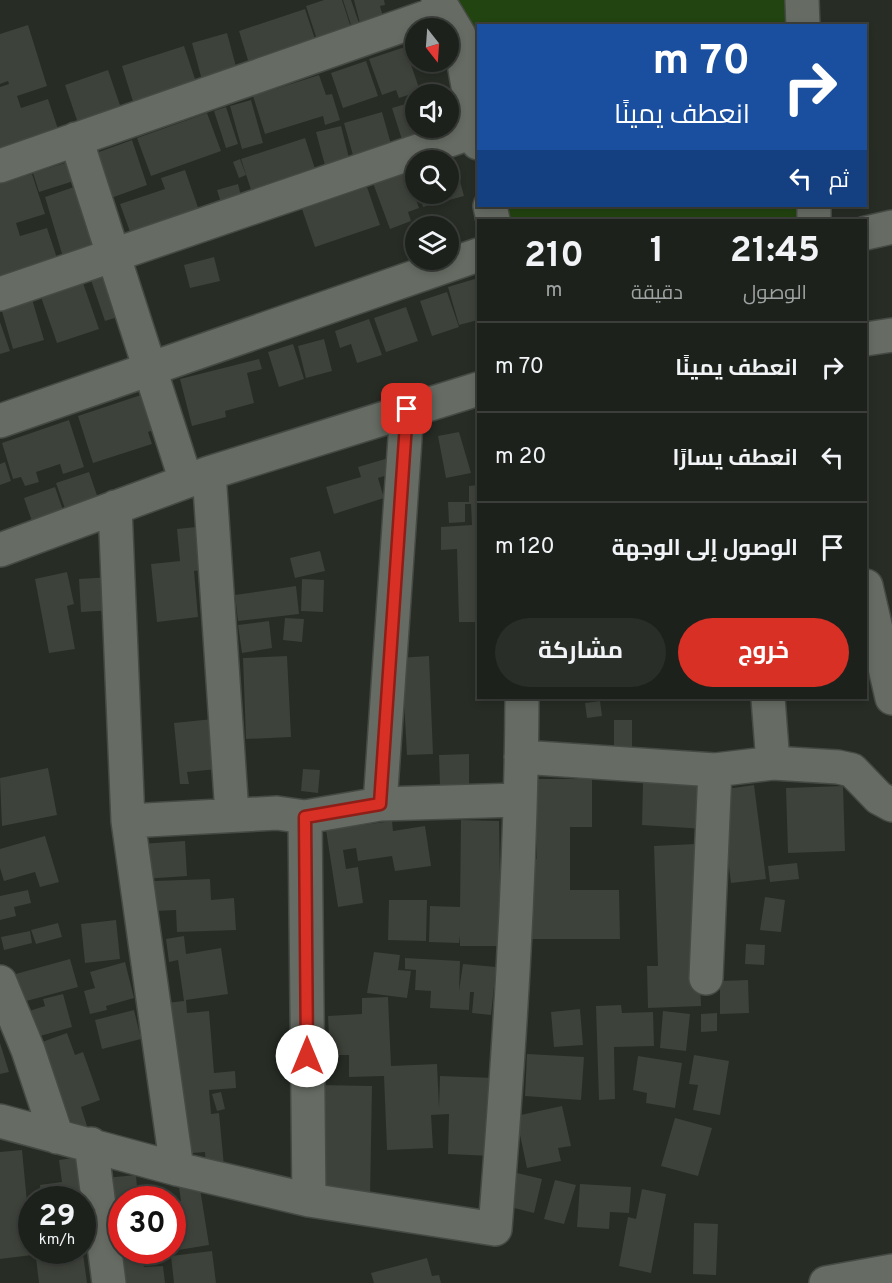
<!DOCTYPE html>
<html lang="ar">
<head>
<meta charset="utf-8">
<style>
  body { margin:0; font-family:Overpass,Cairo,sans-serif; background:#2a2e29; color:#f1f3f6; direction:rtl; height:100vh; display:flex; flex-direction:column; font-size:22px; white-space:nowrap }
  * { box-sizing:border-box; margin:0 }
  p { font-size:20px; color:#a0a3a3 }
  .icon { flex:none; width:33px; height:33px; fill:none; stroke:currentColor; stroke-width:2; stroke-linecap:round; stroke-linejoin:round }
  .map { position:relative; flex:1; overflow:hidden; direction:ltr }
  .details { position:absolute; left:477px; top:219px; width:390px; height:480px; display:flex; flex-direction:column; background:#1d211c; border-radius:0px; box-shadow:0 3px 9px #0003,0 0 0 2px #3b3e3b; direction:rtl }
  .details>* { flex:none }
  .guide { position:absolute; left:477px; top:24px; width:390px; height:183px; border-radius:0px; box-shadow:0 3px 9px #0003,0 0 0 2px #3b3e3b; direction:rtl; background:#1a4fa0; color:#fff; overflow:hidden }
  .needle { width:39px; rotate:163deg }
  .controls { position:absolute; left:405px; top:18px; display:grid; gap:12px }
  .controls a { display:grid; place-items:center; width:54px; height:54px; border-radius:50%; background:#1d211c; box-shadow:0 3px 9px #0003,0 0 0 2px #3b3e3b; font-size:30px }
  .speed { position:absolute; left:18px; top:1186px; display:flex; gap:12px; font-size:30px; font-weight:700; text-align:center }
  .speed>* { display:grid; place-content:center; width:78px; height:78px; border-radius:50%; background:#1d211c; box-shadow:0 3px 9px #0003,0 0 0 2px #3b3e3b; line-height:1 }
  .speed small { font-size:15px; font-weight:400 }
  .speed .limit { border:9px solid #d22; background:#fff; color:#111 }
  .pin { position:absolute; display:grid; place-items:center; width:51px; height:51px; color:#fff; margin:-26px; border-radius:12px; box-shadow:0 3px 9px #0006 }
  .me { position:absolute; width:66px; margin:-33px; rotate:0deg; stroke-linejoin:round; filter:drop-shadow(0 0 4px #0008) }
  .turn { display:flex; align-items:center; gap:21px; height:126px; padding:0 18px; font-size:27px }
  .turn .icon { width:78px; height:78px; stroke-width:2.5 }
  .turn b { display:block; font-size:42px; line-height:51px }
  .then { display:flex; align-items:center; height:57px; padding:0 18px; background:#0003; gap:12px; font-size:22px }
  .eta { display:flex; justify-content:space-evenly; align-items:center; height:102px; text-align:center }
  .eta b { font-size:36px; font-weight:700; line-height:42px }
  .primary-button { display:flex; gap:12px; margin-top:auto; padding:12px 18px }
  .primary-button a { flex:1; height:69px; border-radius:36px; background:#d93025; color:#fff; font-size:24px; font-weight:700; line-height:69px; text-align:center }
  .primary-button a+a { background:#2a2e29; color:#f1f3f6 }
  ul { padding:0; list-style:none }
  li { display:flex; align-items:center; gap:18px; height:90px; padding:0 18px; border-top:2px solid #3b3e3b }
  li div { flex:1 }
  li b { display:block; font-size:22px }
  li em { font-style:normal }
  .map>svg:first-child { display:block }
</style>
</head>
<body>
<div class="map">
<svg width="892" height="1283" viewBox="0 0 892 1283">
  <rect width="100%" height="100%" fill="#272c25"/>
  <!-- green -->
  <path fill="#224410" d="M456,0h336l1,25 -315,1v91z
    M500,206h299l1,14h-296z"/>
  <!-- building -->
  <path fill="#3d423a" d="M324,0h18l11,34 -34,12 -13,-40z
    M343,0h8l8,23 -8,2z
    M354,0h30l1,5 -5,1 5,18 -23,7z
    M305,9l13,39 -67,22 -12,-39z
    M28,25l19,61 -30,10 4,12 27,-9 13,39 -61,20v-71l9,-3 -1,-3 -8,3v-50z
    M227,33l11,41 -35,10 -11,-41z
    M184,46l14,42 -63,20 -13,-42z
    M405,47l15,44 -21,7 -3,-8 -14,5 -13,-36z
    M366,61l12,35 -35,12 -12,-35z
    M108,70l16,47 -43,15 -16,-47z
    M319,75l7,20 6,-1 8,26 -15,5 -2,-9 -58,18 -12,-38z
    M251,100l12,43 -21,6 -12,-43z
    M416,101v27h23l-35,18 -12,-38z
    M226,107l12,37 -12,4 -12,-37z
    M382,112l12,43 -38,11 -12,-43z
    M207,113l14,38 -70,25 -14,-38z
    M341,126l9,36 -24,7 -10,-37z
    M305,138l14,43 -65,18 -13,-40z
    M132,140l15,45 -36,13 -15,-45z
    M240,159l6,16 -7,3 -6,-16z
    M454,160l10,36 -41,11 -4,-13h29v-33z
    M71,161l6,19 -38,12 -6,-19z
    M185,170l16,46 -68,24 -13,-36 45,-15 -4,-11z
    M406,171l13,37 -11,4 3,9 -21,8 -17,-46z
    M32,174l13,40 -29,9 4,13 27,-8 14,42 -61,19v-105z
    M238,184l4,16 -20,6 -5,-16z
    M74,187l30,68 -38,12 -21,-70z
    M367,187l13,38 -65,22 -13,-38z
    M214,257l6,24 -30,7 -6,-23z
    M111,274l13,41 -19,6 -14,-41z
    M478,278v42l-19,5 -11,-38z
    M83,283l16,46 -42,14 -16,-46z
    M447,292l12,35 -27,9 -12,-35z
    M32,299l12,41 -31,9 -12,-41z
    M406,307l12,34 -32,11 -12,-34z
    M369,319l13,36 -25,8 -6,-19 -11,4 -5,-17z
    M0,322l10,29 -10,3z
    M324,339l8,32 -26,7 -8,-32z
    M293,344l11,35 -25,8 -11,-35z
    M259,359l3,10 -15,4 7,30 -29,8 1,6 -34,9 -12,-47z
    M147,393l12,35 -11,4 4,12 -59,19 -15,-47z
    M69,420l15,47 -21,7 -3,-10 -24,8 3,10 -14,4 -4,-9 -8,2 -11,-36z
    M459,432l12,41 -25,5 -8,-42z
    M392,457l5,15 -19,6 6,20 -50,16 -8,-27 35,-10 -3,-10z
    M5,462l6,19 -11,4v-21z
    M89,472l13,38 -33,10 -13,-37z
    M478,485v137h-19l-2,-73 -16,1v-23l31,-2 -1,-21h-6v18l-16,1 -1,-21h21v-16z
    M55,487l11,32 -31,11 -11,-32z
    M206,526l4,43 -16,2 4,46 -41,5 -6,-58 29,-3 -3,-32z
    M320,551l5,20 -30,7 -5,-20z
    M67,572l7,32 -7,2 8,43 -26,4 -14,-74z
    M113,577l2,33 -34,2 -2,-33z
    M302,579l22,1 -1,32 -22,-1z
    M296,586l3,28 -61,7 -3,-26z
    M285,618l19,1 -2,23 -19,-2z
    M269,621l3,27 -30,5 -4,-28z
    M287,656l4,81 -45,2 -3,-81z
    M429,656l4,98 -26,1 -3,-53 -4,1 -2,-45z
    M600,701l2,15 -15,2 -2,-15z
    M213,719l5,50 -31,3 2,12h-9l-6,-61z
    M614,720h18v40h-18z
    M469,754v31l-29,1 -1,-31z
    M48,768l9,47 -55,11 -2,-48z
    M303,769l17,1 -2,23 -17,-2z
    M532,779h60v48h-22v63h49l1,49h-89l-4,-79 10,-1v-42l-5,1z
    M643,781l63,1 -1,47 -63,-4z
    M754,785l12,94 -35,4 -12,-93z
    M843,786l2,65 -57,2 -2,-65z
    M461,820l38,1 2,125h-41v-10l-1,7 -30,-1 1,-36 30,1z
    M392,821l1,10 32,-5 6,40 -36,5 -3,-15 -34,5 -2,-13 -13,2 3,19 12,-2 5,36 -25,4 -12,-77z
    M45,836l14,46 -19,5 -5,-15 -31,9 -4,-13v-19z
    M185,841l2,35 -44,3 -2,-35z
    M695,844l6,162 -53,2 -1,-42h11l-4,-120z
    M797,863l2,16 -29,3 -2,-16z
    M210,879l1,21 23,-2 2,32 -59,2 -1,-22 -21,1 -1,-30z
    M28,890l3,13 -17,4 2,9 -16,4v-24z
    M765,897l20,3 -4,32 -21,-2z
    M389,900h38l-1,41 -38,-1z
    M116,920l4,39 -35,4 -4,-39z
    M58,923l4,14 -26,7 -5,-14z
    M30,931l2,12 -28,7 -3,-13z
    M184,936l2,18 35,-6 7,46 -42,6 1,13 22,-2 5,62 21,-2 1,17 -27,2 2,24 8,-1 5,53 -18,2 -1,-16 -24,2 -15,-151 18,-2 -6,-41 -9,2 -3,-23z
    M746,944l19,1 -1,20 -19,-1z
    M374,952l26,3 -2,15 13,1 -4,27 -40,-5z
    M405,958l55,3 -1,30 4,-27 33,3 -5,48 -19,-2 2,-21h-4l-1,18 -39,-2 1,-17 -16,-1 1,-20 -11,-1z
    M70,959l8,28 -59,16 -7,-28z
    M125,962l9,36 -28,8 1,4 -17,4 -6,-23 11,-3 -5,-16z
    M748,980l1,33 -29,1v-33z
    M63,994l9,33 -39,11 -7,-26 19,-6 -2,-7z
    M388,997l3,69 46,-2 2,44 1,-32 55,2 -3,78 -44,-2 1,-40 -18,1 2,33 -46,2 -3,-74 -35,1v-22h-19l-2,-39 34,-2v-16z
    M621,1005l1,8 31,-1 1,34 -40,1 1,52 -16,1 -3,-94z
    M580,1009l3,36 -29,2 -3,-35z
    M134,1010l7,29 -39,10 -7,-29z
    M663,1011l27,3 -4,37 -26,-3z
    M717,1013v18l-16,1v-18z
    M67,1033l8,22 8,-3 17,48 -19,7 6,19 -13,5 -32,-89z
    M0,1043l9,29 -9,2z
    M527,1054l57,3 -3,43 -56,-4z
    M694,1055l35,6 -9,54 -27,-5 5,-25 -9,-1z
    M638,1056l44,7 -7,45 -29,-5 1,-10 -14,-3z
    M319,1085l53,1 -2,113 -54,-1z
    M221,1092l4,17 -8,2 -5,-17z
    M562,1106l9,40 -13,2 3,13 -34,7 -11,-52z
    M675,1118l37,10 -14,48 -37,-10z
    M22,1150l10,105 -32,4v-107z
    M80,1157l13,95 -10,2 4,29h-48l-3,-25 3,-1 -1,-6h44v-51h-40l-2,-15 22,-3 -3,-22z
    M517,1173l25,6 -8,34 -24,-6z
    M136,1175l2,25h-16v51h20l2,16 19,-1 2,17h-51l-9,-105z
    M198,1176l11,69 -37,6v-48l9,-2 -3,-21z
    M555,1180l21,5 -12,39 -20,-5z
    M580,1184l51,3 -2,26 -19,-1 -1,17 -32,-2z
    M642,1189l24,5 -15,79 -32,-7 9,-49 8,2z
    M694,1223l24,1 -2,51 -23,-1z
    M212,1251l4,32h-42l-3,-27z
    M427,1258l5,18 7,-1 2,8h-67l-3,-10z"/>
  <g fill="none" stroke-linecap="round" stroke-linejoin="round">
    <!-- minor casing -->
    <g stroke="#454a44" stroke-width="36">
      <path id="minor" d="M438,0l21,35 19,108
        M802,0l1,26
        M76,139l110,342
        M0,166l444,-155
        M490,206l3,14
        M814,206v14
        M866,233l26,-6
        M0,294l476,-163
        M866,339l26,-4
        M0,421l478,-166
        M209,473l23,341
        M115,507l13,314 49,348
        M0,550l209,-77 269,-84
        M866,586l26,112
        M768,698l5,65
        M521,757l194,13 58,-7 65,4 14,3 27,28 13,7
        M380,804l27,-395
        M305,817l4,383
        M128,821l149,-8 28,4 75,-13 139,-4
        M706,978l9,-208
        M0,982l28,68 29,87
        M0,1121l177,48 132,31 186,29c14,-176 26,-355 27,-531
        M91,1144l18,139
        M826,1283l66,-12"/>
    </g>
    <!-- minor -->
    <use href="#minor" stroke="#666c63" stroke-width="33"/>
  </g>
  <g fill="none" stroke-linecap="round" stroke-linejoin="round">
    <!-- route casing -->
    <g stroke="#8d1f18" stroke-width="15">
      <path id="route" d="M307,1056l-2,-239 75,-13 27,-395"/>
    </g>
    <!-- route -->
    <use href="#route" stroke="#d93025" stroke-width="10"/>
  </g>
</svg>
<div class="controls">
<a><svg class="needle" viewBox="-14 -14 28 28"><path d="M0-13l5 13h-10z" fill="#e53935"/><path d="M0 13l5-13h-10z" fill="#a0a3a3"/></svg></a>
<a><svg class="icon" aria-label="sound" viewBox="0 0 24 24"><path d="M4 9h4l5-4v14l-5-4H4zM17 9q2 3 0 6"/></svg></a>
<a><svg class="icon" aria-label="search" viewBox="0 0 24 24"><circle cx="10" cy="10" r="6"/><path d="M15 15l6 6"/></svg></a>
<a><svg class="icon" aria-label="layers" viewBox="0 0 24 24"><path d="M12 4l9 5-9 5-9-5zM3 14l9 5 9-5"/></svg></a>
</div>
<div class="speed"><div>29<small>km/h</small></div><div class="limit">30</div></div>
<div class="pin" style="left:407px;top:409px;background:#d93025"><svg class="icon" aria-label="arrive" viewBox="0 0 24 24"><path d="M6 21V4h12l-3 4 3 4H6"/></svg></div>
<svg class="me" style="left:307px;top:1056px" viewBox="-20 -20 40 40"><circle r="19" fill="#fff"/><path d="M0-13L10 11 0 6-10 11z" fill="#d93025"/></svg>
<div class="guide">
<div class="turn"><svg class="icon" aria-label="right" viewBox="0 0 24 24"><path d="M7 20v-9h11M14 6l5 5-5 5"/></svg><div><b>70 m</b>انعطف يمينًا</div></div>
<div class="then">ثم<svg class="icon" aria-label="left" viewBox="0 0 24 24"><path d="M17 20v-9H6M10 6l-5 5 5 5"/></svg></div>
</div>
<section class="details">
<div class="eta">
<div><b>21:45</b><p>الوصول</p></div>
<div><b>1</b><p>دقيقة</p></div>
<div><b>210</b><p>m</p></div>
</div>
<ul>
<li><svg class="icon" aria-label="right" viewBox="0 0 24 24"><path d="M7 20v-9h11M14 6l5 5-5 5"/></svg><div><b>انعطف يمينًا</b></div><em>70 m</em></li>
<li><svg class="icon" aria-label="left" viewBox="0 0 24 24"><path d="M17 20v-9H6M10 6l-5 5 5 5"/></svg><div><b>انعطف يسارًا</b></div><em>20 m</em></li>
<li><svg class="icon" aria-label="arrive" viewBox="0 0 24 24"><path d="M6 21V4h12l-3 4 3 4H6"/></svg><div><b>الوصول إلى الوجهة</b></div><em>120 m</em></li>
</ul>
<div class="primary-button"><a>خروج</a><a>مشاركة</a></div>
</section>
</div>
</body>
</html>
